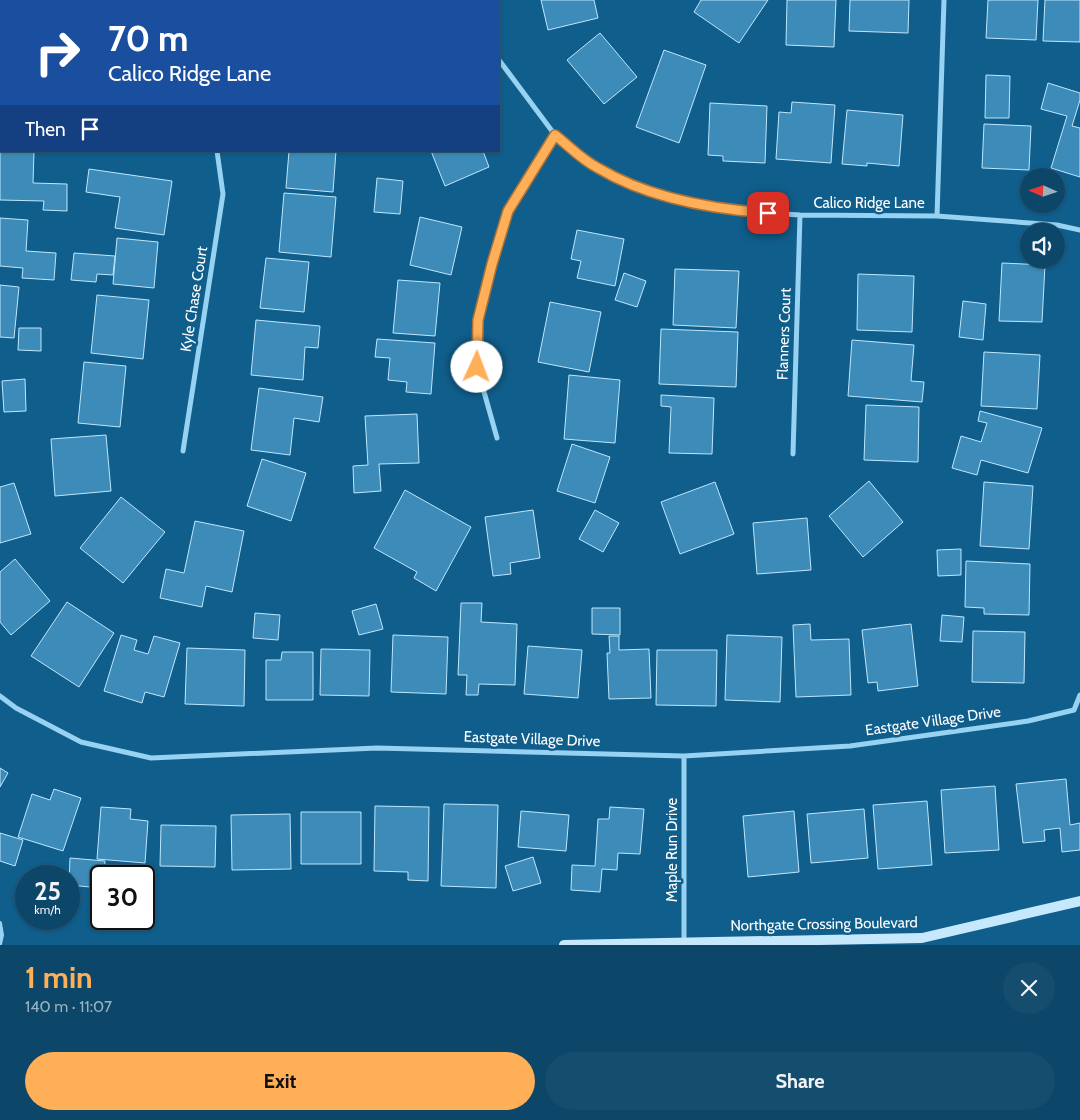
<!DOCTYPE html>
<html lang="en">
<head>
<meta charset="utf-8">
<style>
  body { margin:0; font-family:Cabin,sans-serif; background:#154d6f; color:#f1f3f6; height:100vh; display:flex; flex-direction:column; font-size:19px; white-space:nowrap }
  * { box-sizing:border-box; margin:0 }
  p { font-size:16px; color:#9ab1c0 }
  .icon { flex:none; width:28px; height:28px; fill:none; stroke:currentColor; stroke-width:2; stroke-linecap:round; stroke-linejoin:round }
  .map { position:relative; height:945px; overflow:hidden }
  .panel { display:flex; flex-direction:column; background:#0c4669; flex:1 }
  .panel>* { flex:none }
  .hud { position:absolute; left:0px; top:0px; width:500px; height:152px; box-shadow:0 1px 4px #0004,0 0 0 1px #2c5e7d; background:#1a4fa0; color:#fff; overflow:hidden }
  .needle { width:32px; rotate:273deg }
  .buttons { position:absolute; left:1020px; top:168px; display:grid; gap:10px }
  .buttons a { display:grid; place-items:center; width:45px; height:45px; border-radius:50%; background:#0c4669; box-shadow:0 1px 4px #0004,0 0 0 1px #2c5e7d; font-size:25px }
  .speed { position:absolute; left:15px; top:865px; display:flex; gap:10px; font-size:25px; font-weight:700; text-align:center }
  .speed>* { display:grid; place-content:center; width:65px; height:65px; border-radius:50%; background:#0c4669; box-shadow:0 1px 4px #0004,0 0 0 1px #2c5e7d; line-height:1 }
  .speed small { font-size:12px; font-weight:400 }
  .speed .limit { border:2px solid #111; border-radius:8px; background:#fff; color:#111 }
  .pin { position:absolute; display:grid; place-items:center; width:42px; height:42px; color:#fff; margin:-21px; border-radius:10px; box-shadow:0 2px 8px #0006 }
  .me { position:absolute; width:55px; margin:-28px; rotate:2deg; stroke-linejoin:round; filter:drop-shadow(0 0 4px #0008) }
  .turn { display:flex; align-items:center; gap:18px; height:105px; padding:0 25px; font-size:22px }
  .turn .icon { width:65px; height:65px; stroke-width:2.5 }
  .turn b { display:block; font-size:35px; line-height:42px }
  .then { display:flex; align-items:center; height:48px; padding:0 25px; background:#0003; gap:10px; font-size:19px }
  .round { display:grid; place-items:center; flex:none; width:52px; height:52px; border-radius:26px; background:#154d6f }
  .headline { display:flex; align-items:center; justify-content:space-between; height:85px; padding:0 25px }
  h1 { font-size:30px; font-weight:700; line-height:38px; color:#ffaf58 }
  .button { display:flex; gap:10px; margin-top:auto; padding:10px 25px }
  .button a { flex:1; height:58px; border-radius:30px; background:#ffaf58; color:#111; font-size:20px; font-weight:700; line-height:58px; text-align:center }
  .button a+a { background:#154d6f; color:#f1f3f6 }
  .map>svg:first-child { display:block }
</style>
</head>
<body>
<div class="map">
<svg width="1080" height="945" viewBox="0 0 1080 945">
  <rect width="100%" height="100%" fill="#105e8c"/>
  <!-- building -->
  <path fill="#3d8bb8" stroke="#bee7fd" d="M541,0h53l4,18 -50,12z
    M701,0h67l-29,43 -45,-31z
    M787,0h49l-2,47 -48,-2z
    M850,0h59l-1,33 -59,-2z
    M988,0h50l-2,40 -50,-2z
    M1045,0h35v42l-37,-1z
    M0,2h1v65h-1z
    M600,33l37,44 -33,27 -37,-44z
    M664,50l42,15 -27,78 -43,-16z
    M986,75l24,1 -1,42h-24z
    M1048,83l32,10v7l-8,26 8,2v49l-29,-9 16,-52 -26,-7z
    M792,102l43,3 -4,58 -55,-4 3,-47 12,1z
    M710,103l57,3 -2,57 -42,-2v-5l-15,-1z
    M847,110l56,5 -4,51 -32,-3v3l-25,-2z
    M984,124l47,2 -2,44 -47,-2z
    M0,149h1v2h33l-1,32 34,1v27l-24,-1 1,-9 -44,-1z
    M289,151h47l-3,41 -47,-4z
    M431,151h52l6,16 -44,19z
    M89,169l83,12 -8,54 -49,-7 5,-31 -34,-5z
    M377,178l26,3 -3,33 -26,-2z
    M284,193l52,4 -5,60 -52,-5z
    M420,217l42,10 -11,48 -41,-10z
    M0,218l28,2 -2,31 30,2 -2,27 -32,-2 1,-10 -23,-2z
    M577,230l47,9 -9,47 -38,-8 4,-17 -10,-2z
    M117,238l41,4 -4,46 -41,-4z
    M74,253l41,3 -2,19 -16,-1 -1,8 -25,-2z
    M266,258l43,4 -5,50 -44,-4z
    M1002,263l43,2 -3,57 -43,-1z
    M675,269l64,2 -3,57 -63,-3z
    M624,273l22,8 -9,26 -22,-7z
    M858,274l56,2 -2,56 -55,-2z
    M398,280l42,3 -5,53 -42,-3z
    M0,285l19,2 -5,51 -14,-1z
    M97,295l52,5 -6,59 -52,-6z
    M963,301l23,3 -3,36 -24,-3z
    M550,302l51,10 -12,60 -51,-10z
    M256,320l64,6 -2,22 -13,-1 -2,33 -52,-5z
    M19,328h22v23l-23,-1z
    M661,329l77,3 -2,55 -77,-3z
    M377,339l58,4 -4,51 -25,-2 1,-10 -19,-2 2,-22 -15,-1z
    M852,340l62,5 -3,36 13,1 -2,20 -74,-6z
    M984,352l56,3 -3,54 -56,-3z
    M84,362l42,4 -6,61 -42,-4z
    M569,375l51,5 -5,63 -51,-4z
    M25,379l1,32 -22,1 -2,-31z
    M259,388l64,9 -4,25 -25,-4 -4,37 -39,-5z
    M661,395l53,3 -2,56 -43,-1 2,-46 -10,-1z
    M866,405l53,2 -1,55 -54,-2z
    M980,411l62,17 -14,45 -47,-13 -4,15 -25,-7 9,-32 20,6 6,-19 -9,-2z
    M417,414l2,49 -40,1 2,27 -27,2 -1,-27 15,-1 -3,-49z
    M106,435l5,56 -56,5 -4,-57z
    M572,444l38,13 -15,46 -38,-12z
    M262,459l44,14 -15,48 -44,-15z
    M869,481l34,41 -40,35 -34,-41z
    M715,482l19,52 -54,20 -19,-52z
    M984,482l49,4 -4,63 -49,-3z
    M14,483l17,51 -31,9v-56z
    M405,490l66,37 -35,64 -22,-13 3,-6 -43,-24z
    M121,497l44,35 -42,51 -43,-35z
    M533,510l7,48 -30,5 1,11 -18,2 -8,-59z
    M595,510l24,13 -16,29 -24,-13z
    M807,518l4,52 -54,4 -4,-51z
    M195,521l49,10 -12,61 -26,-6 -4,21 -42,-9 6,-29 18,4z
    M961,549v26l-23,1 -1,-26z
    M15,559l35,42 -39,34 -11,-13v-50z
    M966,561l64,3 -1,51 -45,-1v-6l-19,-1z
    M67,602l47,31 -35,54 -48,-31z
    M461,603h21l-1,19 36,2 -2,61 -36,-1 -1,11h-12l1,-20h-9z
    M376,604l7,25 -24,6 -7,-24z
    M592,608h28v27l-28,-1z
    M255,613l25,2 -2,25 -25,-2z
    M942,615l22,2 -2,25 -22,-1z
    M810,624l1,16 38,-1 2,56 -55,2 -3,-72z
    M911,624l7,62 -40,5 -1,-9 -9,1 -6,-53z
    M973,631l52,1 -1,51 -52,-1z
    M121,635l16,5 -3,10 14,4 6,-18 26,7 -16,54 -19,-5 -3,11 -38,-12z
    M393,635l55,2 -2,57 -55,-2z
    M727,635l55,2 -2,65 -55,-2z
    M609,636h10v14l30,-1 2,49 -42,1 -2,-46h3z
    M528,646l54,4 -4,48 -54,-4z
    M187,648l58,2 -1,56 -59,-2z
    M321,649l49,1 -1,46 -49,-1z
    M657,650h60l-1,56 -60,-1z
    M282,652h31v48h-47v-40h15z
    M0,768l8,5 -8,14z
    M1066,779l4,46 10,-2v27l-18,2 -2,-24 -16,2 1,11 -22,2 -7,-59z
    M995,786l4,64 -54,3 -4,-63z
    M54,789l27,9 -18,53 -45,-14 14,-43 18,6z
    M927,801l5,64 -54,4 -5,-64z
    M444,804l54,1 -2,83 -55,-2z
    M375,806l54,1 -1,74 -20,-1v-8l-34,-1z
    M101,807l30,2 -1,10 18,2 -3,42 -48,-4z
    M610,807l34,2 -4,45 -22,-1 -1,17 -15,-1 -2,23 -29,-2 1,-25 23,1 3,-47h11z
    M864,809l4,49 -57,5 -4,-49z
    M521,811l48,4 -3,36 -48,-4z
    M794,811l5,61 -51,5 -5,-61z
    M301,812h60v52h-60z
    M290,814l1,55 -59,1 -1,-55z
    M161,825l55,1 -1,41 -55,-1z
    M0,833l23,7 -8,26 -15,-5z
    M533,857l8,26 -28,8 -8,-25z
    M70,858l35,3 -1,15h-3v12l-32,-3z"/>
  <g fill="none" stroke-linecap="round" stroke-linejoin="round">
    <!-- lane -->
    <path stroke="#97d2f2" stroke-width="4" d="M0,923l2,12 -2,9"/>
    <!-- street -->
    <path stroke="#97d2f2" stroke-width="5" d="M476,0l1,1
      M499,60l56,75 42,33 39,19 43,13 58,11 63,4 137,1 120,9 23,5
      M0,105h1
      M937,216l7,-216
      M497,438l-20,-71 1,-47 14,-56 16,-53 47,-76
      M183,451l40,-257 -6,-43
      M793,454l7,-239
      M0,696l16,12 65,34 70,16 226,-10 307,8 166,-10 178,-25 46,-11 6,-15
      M684,756v189"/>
    <!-- secondary -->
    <path stroke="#c6e8fc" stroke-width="10" d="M564,945l358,-7 158,-37"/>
  </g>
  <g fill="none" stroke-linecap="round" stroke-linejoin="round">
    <!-- route casing -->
    <g stroke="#a67239" stroke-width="12">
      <path id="route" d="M477,367l1,-47 14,-56 16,-53 47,-76c14,11 27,25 43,33 50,30 112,41 170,45"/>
    </g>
    <!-- route -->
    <use href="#route" stroke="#ffaf58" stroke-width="9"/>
  </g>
  <g text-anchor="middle" stroke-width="5" stroke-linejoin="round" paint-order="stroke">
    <!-- street labels -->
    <g font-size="15" fill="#fff" stroke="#105e8c">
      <text x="869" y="208">Calico Ridge Lane</text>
      <text transform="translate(194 299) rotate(-81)" y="5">Kyle Chase Court</text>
      <text transform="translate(784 334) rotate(-88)" y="5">Flanners Court</text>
      <text transform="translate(933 721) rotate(-8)" y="5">Eastgate Village Drive</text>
      <text transform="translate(532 739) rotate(2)" y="5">Eastgate Village Drive</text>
      <text transform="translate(672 850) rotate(-90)" y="5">Maple Run Drive</text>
      <text transform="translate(824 924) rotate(-1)" y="5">Northgate Crossing Boulevard</text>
    </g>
  </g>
</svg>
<div class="buttons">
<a><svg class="needle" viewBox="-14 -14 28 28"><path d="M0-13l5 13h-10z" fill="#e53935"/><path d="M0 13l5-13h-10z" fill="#9ab1c0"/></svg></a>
<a><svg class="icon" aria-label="sound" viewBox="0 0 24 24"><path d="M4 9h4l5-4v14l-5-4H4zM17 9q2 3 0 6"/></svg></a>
</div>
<div class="speed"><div>25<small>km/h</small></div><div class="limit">30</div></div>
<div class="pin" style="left:768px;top:213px;background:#d93025"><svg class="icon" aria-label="arrive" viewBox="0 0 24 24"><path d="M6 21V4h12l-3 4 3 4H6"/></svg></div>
<svg class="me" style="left:477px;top:367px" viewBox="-20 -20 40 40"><circle r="19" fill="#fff"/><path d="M0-13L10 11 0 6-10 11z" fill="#ffaf58"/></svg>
<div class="hud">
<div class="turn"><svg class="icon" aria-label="right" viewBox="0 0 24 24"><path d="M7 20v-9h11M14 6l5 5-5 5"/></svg><div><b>70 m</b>Calico Ridge Lane</div></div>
<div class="then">Then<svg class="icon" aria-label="arrive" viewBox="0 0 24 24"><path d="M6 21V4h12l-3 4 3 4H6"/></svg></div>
</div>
</div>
<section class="panel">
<div class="headline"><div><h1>1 min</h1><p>140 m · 11:07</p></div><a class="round"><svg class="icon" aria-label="close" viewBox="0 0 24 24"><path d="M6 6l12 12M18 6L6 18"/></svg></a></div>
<div class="button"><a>Exit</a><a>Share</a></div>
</section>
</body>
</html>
